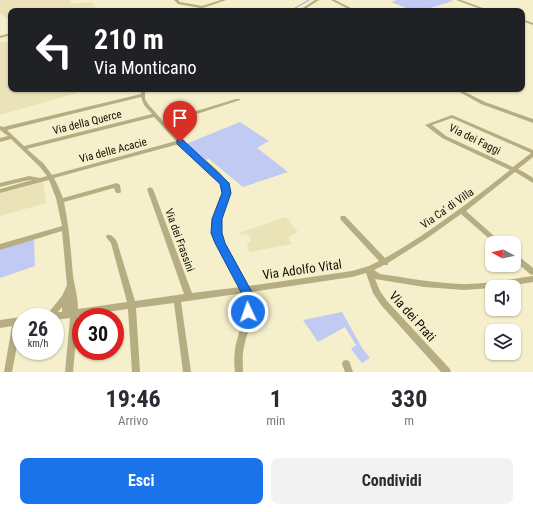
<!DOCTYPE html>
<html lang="it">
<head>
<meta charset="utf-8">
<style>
  body { margin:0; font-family:"Roboto Condensed",sans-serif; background:#f2f2f3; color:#2b2b33; height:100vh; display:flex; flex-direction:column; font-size:15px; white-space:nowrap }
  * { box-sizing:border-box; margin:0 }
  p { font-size:13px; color:#7c7c81 }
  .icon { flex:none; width:22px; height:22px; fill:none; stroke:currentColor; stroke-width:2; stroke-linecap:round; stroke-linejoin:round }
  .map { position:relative; height:372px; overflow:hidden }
  .drawer { display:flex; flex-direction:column; background:#fff; flex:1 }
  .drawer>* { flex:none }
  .guide { position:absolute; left:8px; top:8px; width:517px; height:84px; border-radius:8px; box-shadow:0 1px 3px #0004; background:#202124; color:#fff; overflow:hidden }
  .needle { width:26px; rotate:278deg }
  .tools { position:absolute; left:485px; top:236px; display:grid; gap:8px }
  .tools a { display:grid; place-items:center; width:36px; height:36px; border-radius:8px; background:#fff; box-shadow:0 1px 3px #0004; font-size:20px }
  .speed { position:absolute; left:12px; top:308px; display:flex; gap:8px; font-size:20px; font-weight:700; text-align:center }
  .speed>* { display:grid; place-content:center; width:52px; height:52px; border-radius:50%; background:#fff; box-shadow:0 1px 3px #0004; line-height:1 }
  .speed small { font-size:10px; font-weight:400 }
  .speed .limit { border:6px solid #d22; background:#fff; color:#111 }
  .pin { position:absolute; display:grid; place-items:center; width:34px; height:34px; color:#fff; margin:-41px -17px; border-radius:50% 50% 50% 0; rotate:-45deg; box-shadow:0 0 4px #0007 }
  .pin .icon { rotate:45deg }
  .me { position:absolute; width:44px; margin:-22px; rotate:357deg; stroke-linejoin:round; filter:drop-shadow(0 0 3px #0008) }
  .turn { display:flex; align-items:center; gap:14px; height:84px; padding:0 20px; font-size:18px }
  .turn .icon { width:52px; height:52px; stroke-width:2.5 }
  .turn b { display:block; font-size:28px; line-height:34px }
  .eta { display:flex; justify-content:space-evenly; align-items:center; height:68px; text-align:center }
  .eta b { font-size:24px; font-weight:700; line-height:28px }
  .button { display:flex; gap:8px; margin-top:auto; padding:8px 20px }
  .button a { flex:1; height:46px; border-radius:8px; background:#1a73e8; color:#fff; font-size:16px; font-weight:700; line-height:46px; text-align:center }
  .button a+a { background:#f2f2f3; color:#2b2b33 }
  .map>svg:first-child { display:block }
</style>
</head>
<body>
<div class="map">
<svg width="533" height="372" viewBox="0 0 533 372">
  <rect width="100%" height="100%" fill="#f5efcb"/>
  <!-- built -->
  <path fill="#ebe3b8" d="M0,0h70l2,4 19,-2 8,9h-88v10l-11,-8z
    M0,42h10l-3,3h4v44h67l-1,4 -77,22z
    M43,182l3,21 -46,13v-23z
    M286,217l12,15 -10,5 4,7 -43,8 -2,-9 4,-2 -3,-7 -7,1 -2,-2z"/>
  <!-- green -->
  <path fill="#c0caf2" d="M397,0h54l2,1 -33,10h-6l-23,-9z
    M240,122l29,19 -12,7 31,24 -45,15 -34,-28 -4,1 -19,-16z
    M34,239l1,27 -35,12v-30z
    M342,312l20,36 8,10 -8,5 -11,-14 5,-4 -11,-18 -27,15 -15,-22z"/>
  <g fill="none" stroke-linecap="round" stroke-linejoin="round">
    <!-- stream -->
    <path stroke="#939fd0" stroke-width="1" d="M290,11l19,-11"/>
    <!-- minor -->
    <path fill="#b6ae82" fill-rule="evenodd" d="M174,0h4l2,2 22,4 19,-6h5l-23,8 -1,3h-1l-2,-1 1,-2 -22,-4z
      M315,0h4l-17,11h-4z
      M331,0h4l22,11h-5z
      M456,0h5l30,11h-5z
      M522,19l11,4v2l-11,-4z
      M11,33v2l-11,3v-2z
      M141,89h4v10l3,5 15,17 73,-22h4v1l-74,24c7,8 15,17 23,24 13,10 30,20 38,34 8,16 -9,31 -7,47 1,22 19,38 28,57l104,-15 17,-5 10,-5 -38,-41 -1,-2 1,-2h4l40,42c43,-24 86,-57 125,-88l-68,-32 -17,-13 27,-10 81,35v7l-15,12 9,5 6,4v5l-18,-11 -49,39 36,32h-8l-33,-29 -35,25 -38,24v2h-4l-10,5 6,4c27,4 55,9 82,10 23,1 49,-5 71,-8v6l-30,5h-11v1l-28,2 -40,-3 -49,-8 5,12 7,10 63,68 1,3h-10l-60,-67 -8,-12 -7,-20 -14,4 -101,15c6,17 -3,37 -7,55 -2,8 -1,17 -1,25h-8c-1,-8 -1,-15 0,-23 3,-18 14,-37 9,-56l-63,9 10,70h-8l-9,-69 -38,5 4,64h-8l-4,-63 -50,7 -5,56h-8l5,-54 -15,2v-3h-10l17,-21 5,-11 -5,-54 -62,19v-6l62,-18 -6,-28 -7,-18 -49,13v-4l32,-9h-3l-29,7v-4l29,-7 11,2 7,-2 -7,-9 -29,-28 -11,3v-4l8,-2 -8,-6v-4l3,1 138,-33zM141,97l3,8 8,9 -128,32 -17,-16zM154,117l22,24 -124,34 -8,-11 -17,-15zM452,118l79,35 -18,14 -67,-31 -14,-11zM179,144c13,13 35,24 43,40 6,13 -10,30 -9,45 1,21 18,39 28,58l-49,6 -39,-104 -3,-2 -3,2 37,105 -49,7 -18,-59c-2,-4 -6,-8 -10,-7l-1,2 5,6 16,59 -49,7c0,-11 -3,-22 -5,-33 -2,-25 -4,-50 -9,-74l50,-14 2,5h4l1,-1 -1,-7 -3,-2 -54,15 -5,-12 -4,-8zM62,307v5h-4z
      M454,89h5l26,13 48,17v4l-52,-19z
      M514,253l2,1 17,14v7l-3,-1 -16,-14z
      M21,317v8l-9,47h-8l8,-46 -12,2v-8z
      M346,360l3,1 4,11h-8l-3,-8 1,-3z"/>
  </g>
  <!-- route -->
  <path fill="#1a73e8" stroke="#114b97" d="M180,139l3,1 46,43 2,10 -9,26v14l3,10 28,51 1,18 -2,3 -4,2 -4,-2 -2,-3v-18l-27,-51 -4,-10 1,-14 10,-26 -2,-9 -43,-40v-4z"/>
  <g text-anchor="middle" stroke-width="3" stroke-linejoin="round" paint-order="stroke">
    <!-- street labels -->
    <g font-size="11" fill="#120f04" stroke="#f5efcb">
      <text transform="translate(87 122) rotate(-14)" y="4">Via della Querce</text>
      <text transform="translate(475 139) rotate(26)" y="4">Via dei Faggi</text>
      <text transform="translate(113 150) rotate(-15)" y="4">Via delle Acacie</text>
      <text transform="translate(447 208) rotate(-35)" y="4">Via Ca' di Villa</text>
      <text transform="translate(180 240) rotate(70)" y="4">Via dei Frassini</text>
    </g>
    <!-- near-street labels -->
    <g font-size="13" fill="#120f04" stroke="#f5efcb">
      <text transform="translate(302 269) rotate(-8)" y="5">Via Adolfo Vital</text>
      <text transform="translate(413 316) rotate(48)" y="5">Via dei Prati</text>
    </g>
  </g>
</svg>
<div class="tools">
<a><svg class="needle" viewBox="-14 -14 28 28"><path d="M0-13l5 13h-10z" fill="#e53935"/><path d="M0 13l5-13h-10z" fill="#7c7c81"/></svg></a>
<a><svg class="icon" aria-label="sound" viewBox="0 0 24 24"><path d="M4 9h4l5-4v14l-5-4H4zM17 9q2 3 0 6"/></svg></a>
<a><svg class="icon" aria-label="layers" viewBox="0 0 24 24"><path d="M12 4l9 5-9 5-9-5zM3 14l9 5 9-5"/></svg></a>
</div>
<div class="speed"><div>26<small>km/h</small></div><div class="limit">30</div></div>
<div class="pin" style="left:180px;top:142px;background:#d93025"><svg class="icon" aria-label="arrive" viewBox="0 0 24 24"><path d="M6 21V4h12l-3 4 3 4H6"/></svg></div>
<svg class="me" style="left:248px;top:312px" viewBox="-20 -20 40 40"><circle r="17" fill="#1a73e8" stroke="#fff" stroke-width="3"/><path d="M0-11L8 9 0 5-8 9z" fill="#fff"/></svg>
<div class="guide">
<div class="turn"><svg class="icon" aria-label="left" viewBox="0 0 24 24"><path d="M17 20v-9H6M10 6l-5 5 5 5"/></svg><div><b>210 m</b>Via Monticano</div></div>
</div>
</div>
<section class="drawer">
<div class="eta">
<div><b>19:46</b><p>Arrivo</p></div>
<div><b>1</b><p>min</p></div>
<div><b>330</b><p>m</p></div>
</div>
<div class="button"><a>Esci</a><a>Condividi</a></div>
</section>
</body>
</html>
